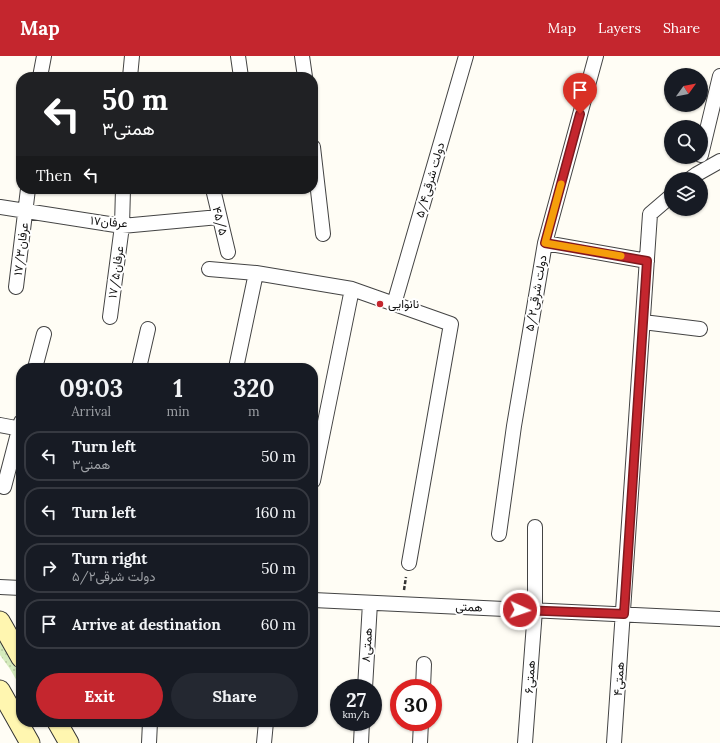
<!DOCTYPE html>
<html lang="en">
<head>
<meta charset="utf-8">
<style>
  body { margin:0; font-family:Lora,Vazirmatn,serif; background:#242831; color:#f1f3f6; height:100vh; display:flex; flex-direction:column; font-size:15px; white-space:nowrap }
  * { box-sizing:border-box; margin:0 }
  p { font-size:13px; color:#9ea1a6 }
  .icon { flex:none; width:22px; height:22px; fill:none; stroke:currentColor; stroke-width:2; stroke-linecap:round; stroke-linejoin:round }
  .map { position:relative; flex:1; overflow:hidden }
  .side { position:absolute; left:16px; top:307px; width:302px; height:364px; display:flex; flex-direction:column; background:#171b24; border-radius:16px; box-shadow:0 1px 3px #0004 }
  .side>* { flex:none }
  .top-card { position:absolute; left:16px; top:16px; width:302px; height:122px; border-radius:16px; box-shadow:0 1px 3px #0004; background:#202124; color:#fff; overflow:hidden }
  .needle { width:26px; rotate:57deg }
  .fabs { position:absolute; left:664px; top:12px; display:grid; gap:8px }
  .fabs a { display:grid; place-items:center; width:44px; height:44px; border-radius:50%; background:#171b24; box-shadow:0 1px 3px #0004; font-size:20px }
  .speed { position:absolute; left:330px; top:623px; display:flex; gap:8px; font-size:20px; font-weight:700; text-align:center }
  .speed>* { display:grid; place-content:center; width:52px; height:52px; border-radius:50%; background:#171b24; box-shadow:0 1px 3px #0004; line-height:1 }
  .speed small { font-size:10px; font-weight:400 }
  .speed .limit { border:6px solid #d22; background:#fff; color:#111 }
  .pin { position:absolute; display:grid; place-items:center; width:34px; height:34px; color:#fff; margin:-41px -17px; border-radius:50% 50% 50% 0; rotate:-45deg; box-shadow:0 0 4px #0007 }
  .pin .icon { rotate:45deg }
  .me { position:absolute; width:44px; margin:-22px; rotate:93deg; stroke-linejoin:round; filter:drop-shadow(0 0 3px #0008) }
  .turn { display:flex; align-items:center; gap:14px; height:84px; padding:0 20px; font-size:18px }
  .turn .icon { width:52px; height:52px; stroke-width:2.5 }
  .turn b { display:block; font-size:28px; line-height:34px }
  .then { display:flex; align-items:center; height:38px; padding:0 20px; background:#0003; gap:8px; font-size:15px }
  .eta { display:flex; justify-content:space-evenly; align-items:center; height:68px; text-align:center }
  .eta b { font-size:24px; font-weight:800; line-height:28px }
  .action { display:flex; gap:8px; margin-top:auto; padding:8px 20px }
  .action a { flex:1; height:46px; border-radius:24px; background:#c4262e; color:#fff; font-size:16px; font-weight:800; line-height:46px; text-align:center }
  .action a+a { background:#242831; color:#f1f3f6 }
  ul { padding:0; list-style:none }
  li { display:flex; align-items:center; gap:12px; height:50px; margin:0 8px 6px; padding:0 12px; border:2px solid #363941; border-radius:16px }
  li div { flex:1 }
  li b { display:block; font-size:15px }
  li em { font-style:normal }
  header { display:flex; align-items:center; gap:24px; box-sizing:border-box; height:56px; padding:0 20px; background:#c4262e; color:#fff }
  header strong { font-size:19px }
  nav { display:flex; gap:22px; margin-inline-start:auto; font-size:14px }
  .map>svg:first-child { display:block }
</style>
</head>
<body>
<header>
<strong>Map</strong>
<nav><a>Map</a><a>Layers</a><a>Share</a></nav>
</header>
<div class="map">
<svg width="720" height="687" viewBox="0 0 720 687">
  <defs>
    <pattern id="grass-dots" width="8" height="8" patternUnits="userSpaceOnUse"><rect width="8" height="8" fill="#d5ebbd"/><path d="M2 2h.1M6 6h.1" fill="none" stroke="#b6c8a1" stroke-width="1.8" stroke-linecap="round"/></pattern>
  </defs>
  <rect width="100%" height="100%" fill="#fffdf5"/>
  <!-- grass -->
  <path fill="url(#grass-dots)" d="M0,585l21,35v12l-11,-19 -10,-14z"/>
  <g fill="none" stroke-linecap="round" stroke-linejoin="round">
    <!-- street casing -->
    <g stroke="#444" stroke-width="16">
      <path id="street" d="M238,0l3,21
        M302,0l3,21
        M40,21l4,-21
        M130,21l2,-21
        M313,91l10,87
        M701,99l19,-79
        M690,123l7,-5 23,-13
        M213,133l15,63
        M0,151l122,19 97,-9
        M545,187l102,18
        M209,213l47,4 96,16 99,35 -42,239
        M16,231l12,-98
        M394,248l72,-248
        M110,261l12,-91 1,-37
        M643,266l57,7
        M35,312l9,-34
        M139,312l9,-39
        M236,312l20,-95
        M0,369l21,4
        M313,425l39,-192
        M4,431l17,-65
        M499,478l15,-108 31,-183 51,-187
        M0,531l21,1
        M313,544l407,19
        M365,632l5,-85
        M423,632l1,-24
        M149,687l1,-21
        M264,687l2,-21
        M361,687l1,-21
        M420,687l1,-21
        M525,687l10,-133v-83
        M614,687l36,-529 21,-18"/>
    </g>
    <!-- secondary casing -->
    <g stroke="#333" stroke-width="21">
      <path id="secondary" d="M0,565l21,37
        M0,634l30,53
        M57,666l12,21"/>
    </g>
    <!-- path -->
    <path stroke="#333" stroke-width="2.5" stroke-dasharray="4 2" stroke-linecap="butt" d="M404,534l2,-13"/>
    <!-- street -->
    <use href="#street" stroke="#fff" stroke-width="14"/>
    <!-- secondary -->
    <use href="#secondary" stroke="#fff6b0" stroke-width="19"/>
  </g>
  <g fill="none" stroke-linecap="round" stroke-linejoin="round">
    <!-- route casing -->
    <g stroke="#7f191e" stroke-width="10">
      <path id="route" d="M520,554l104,4 23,-353 -102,-18 35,-129"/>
    </g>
    <!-- route -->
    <use href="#route" stroke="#c4262e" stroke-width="7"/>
    <!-- slow -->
    <path stroke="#f59e0b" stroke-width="7" d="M561,128l-16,59 76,13"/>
  </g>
  <!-- markers -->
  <circle fill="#c4262e" stroke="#fff" stroke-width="1.5" cx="380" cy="248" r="4"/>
  <g text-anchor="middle" stroke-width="4" stroke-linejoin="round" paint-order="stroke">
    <!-- street labels -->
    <g font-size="12" fill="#111" stroke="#fff">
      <text transform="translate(430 124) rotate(-74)" y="4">۵/۴دولت شرقی</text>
      <text transform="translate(220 165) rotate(76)" y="4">۴۵/۵</text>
      <text transform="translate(109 166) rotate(5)" y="4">۱۷عرفان</text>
      <text transform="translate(21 193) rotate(-83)" y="4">۱۷/۳عرفان</text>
      <text transform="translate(116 216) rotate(-82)" y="4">۱۷/۵عرفان</text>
      <text transform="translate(536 237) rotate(-80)" y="4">۵/۲دولت شرقی</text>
      <text transform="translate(469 551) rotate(3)" y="4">همتی</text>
      <text transform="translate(367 589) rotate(-86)" y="4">همتی۸</text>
      <text transform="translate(530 621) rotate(-86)" y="4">۶همتی</text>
      <text transform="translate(619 623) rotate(-86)" y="4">۴همتی</text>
    </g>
    <!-- poi labels -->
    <g font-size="12" fill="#111" stroke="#fff" text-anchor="start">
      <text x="388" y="252">نانوایی</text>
    </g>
  </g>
</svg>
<div class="fabs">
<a><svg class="needle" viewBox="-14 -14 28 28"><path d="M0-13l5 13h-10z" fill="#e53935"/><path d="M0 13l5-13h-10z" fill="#9ea1a6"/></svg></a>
<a><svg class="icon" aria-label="search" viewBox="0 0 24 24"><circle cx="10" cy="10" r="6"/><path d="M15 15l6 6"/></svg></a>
<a><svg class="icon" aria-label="layers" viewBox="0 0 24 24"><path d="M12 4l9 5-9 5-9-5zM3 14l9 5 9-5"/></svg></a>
</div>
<div class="speed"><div>27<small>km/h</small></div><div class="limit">30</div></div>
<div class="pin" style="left:580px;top:58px;background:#d93025"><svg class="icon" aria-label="arrive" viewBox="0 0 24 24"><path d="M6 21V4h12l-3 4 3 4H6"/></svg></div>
<svg class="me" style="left:520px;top:554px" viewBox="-20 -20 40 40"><circle r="17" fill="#c4262e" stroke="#fff" stroke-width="3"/><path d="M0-11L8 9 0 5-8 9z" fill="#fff"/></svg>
<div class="top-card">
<div class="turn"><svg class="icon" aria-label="left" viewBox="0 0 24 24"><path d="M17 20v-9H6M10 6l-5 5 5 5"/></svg><div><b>50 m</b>۳همتی</div></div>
<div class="then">Then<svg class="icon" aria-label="left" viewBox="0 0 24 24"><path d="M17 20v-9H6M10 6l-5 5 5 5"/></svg></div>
</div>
<section class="side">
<div class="eta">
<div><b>09:03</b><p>Arrival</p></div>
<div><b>1</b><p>min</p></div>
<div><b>320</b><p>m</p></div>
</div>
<ul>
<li><svg class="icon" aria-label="left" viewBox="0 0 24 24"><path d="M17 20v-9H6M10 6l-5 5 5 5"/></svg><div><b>Turn left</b><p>۳همتی</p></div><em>50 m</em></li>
<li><svg class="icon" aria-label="left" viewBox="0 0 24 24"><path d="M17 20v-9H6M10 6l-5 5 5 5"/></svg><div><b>Turn left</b></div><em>160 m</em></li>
<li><svg class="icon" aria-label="right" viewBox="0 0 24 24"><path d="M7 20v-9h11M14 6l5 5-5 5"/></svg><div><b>Turn right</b><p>۵/۲دولت شرقی</p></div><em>50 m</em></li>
<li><svg class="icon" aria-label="arrive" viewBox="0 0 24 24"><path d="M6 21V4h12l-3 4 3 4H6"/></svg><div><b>Arrive at destination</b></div><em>60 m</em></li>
</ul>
<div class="action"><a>Exit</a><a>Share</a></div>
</section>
</div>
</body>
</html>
